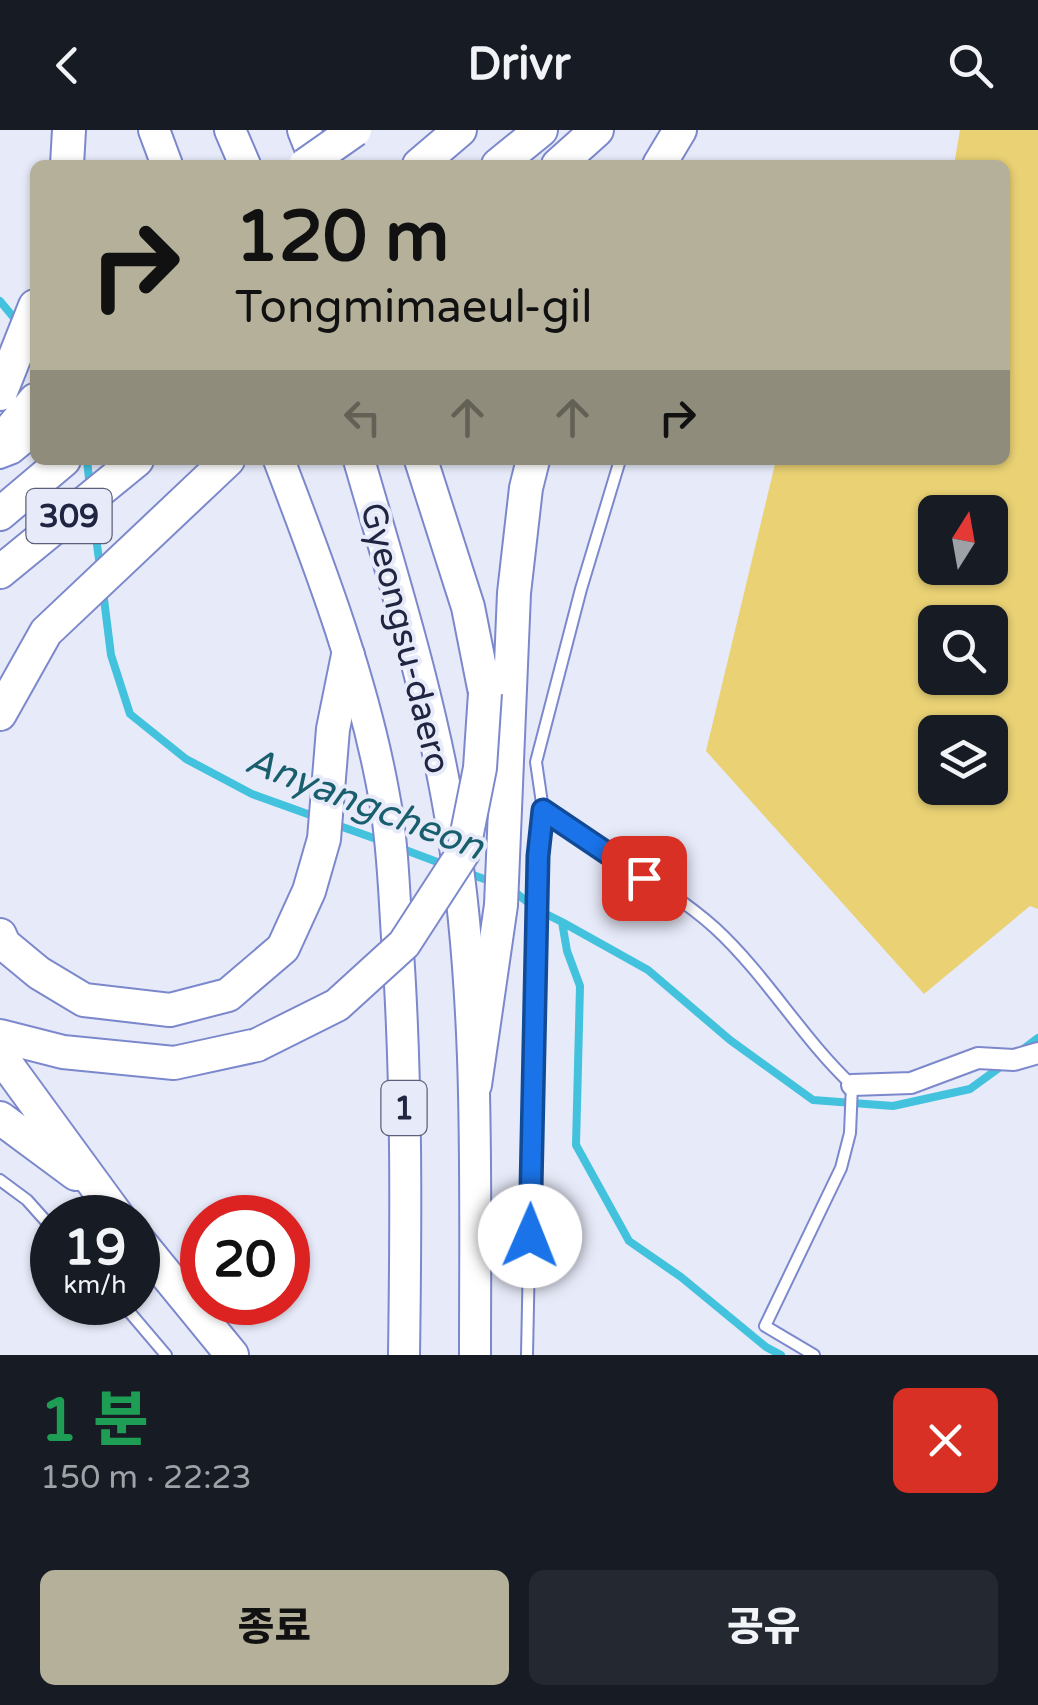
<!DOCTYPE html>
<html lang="ko">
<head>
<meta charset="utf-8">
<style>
  body { margin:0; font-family:"Varela Round","Noto Sans KR",sans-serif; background:#242831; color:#f1f3f6; height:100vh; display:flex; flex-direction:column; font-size:38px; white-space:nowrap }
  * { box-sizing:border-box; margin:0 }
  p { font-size:32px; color:#9ea1a6 }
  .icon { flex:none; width:55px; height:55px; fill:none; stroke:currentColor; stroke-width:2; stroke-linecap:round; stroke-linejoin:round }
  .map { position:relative; height:1225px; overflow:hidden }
  .details { display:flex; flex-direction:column; background:#171b24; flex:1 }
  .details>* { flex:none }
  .top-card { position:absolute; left:30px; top:30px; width:980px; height:305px; border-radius:15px; box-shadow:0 2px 8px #0004; background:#b4b09a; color:#111; overflow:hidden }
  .needle { width:65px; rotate:11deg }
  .buttons { position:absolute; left:918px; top:365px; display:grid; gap:20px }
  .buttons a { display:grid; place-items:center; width:90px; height:90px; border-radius:15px; background:#171b24; box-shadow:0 2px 8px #0004; font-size:50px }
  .speed { position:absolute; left:30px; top:1065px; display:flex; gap:20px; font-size:50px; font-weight:700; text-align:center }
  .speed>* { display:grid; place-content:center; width:130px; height:130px; border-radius:50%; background:#171b24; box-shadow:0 2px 8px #0004; line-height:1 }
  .speed small { font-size:25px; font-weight:400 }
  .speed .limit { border:15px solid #d22; background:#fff; color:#111 }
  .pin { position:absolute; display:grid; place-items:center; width:85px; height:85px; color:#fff; margin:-42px; border-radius:20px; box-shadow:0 5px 15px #0006 }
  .me { position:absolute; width:110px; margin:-55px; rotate:1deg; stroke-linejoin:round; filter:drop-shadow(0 0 8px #0008) }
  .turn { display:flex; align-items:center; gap:35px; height:210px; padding:0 40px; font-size:45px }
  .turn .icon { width:130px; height:130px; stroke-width:2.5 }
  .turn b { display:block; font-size:70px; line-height:85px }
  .lanes { display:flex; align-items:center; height:95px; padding:0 40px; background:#0003; justify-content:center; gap:50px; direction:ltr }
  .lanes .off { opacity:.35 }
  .round { display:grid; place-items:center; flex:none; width:105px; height:105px; border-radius:15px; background:#242831 }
  .summary { display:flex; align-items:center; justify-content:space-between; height:170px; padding:0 40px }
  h1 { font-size:60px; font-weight:800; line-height:75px; color:#1e9e55 }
  .primary-button { display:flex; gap:20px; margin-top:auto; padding:20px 40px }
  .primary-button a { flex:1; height:115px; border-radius:15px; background:#b4b09a; color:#111; font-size:40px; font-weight:800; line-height:115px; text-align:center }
  .primary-button a+a { background:#242831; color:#f1f3f6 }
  header { display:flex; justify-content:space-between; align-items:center; height:130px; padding:0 40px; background:#171b24; font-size:45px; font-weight:800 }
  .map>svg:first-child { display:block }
</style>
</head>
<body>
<header><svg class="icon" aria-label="back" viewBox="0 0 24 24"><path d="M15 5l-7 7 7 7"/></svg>Drivr<svg class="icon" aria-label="search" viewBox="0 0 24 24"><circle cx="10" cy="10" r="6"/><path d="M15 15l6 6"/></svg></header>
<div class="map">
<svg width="1038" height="1225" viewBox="0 0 1038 1225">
  <rect width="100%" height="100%" fill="#e7eaf9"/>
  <!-- green -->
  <path fill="#e9d174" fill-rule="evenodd" d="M960,0h78v779l-8,-3 -106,88 -218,-243 70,-291h229v-295h-51zM935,382h55v56h-55zM935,492h55v56h-55zM935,602h55v56h-55z"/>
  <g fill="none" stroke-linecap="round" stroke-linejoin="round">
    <!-- stream -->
    <path stroke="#43c2de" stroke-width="8" d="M0,171l19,23
      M87,330l3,28
      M92,377l8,60
      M103,461l8,64 19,59 56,45 66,35 64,23
      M334,694l48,17
      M400,718l48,18
      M465,742l30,11
      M512,760l26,20 24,12 5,29 13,35 -4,159 53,96 52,36 85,70 15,8
      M562,792l86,48 82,70 83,60 80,6 77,-17 33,-24
      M1022,920l16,-12"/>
    <!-- service casing -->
    <g stroke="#7c88cc" stroke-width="14">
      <path id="service" d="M543,680c55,43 121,72 172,118 52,48 86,109 137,157l-2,48 -9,35 -76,158 49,29
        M0,1050l27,20 25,28
        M121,1172l45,53
        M527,1225l10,-500 6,-45 -7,-48 45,-173 39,-129"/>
    </g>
    <!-- minor casing -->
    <g stroke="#7c88cc" stroke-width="24">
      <path id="minor" d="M0,328l13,-5 22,-18
        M852,955l59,-2 67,-25 36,2 24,-7"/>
    </g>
    <!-- primary casing -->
    <g stroke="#7c88cc" stroke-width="34">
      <path id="primary" d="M154,0l13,35
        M230,0l15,35
        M279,330c42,110 86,225 106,341 8,45 9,91 12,136 10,139 9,279 7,418
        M359,330c35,121 73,242 93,367 28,174 23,352 23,528"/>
    </g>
    <!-- trunk casing -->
    <g stroke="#7c88cc" stroke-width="36">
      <path id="trunk" d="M304,0l14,35
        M67,35l2,-35
        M419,35l41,-35
        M498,35l43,-35
        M558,35l39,-35
        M659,35l21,-35
        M0,264l35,-88
        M0,312l35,-42
        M421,330l47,147 17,86
        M0,384l64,-54
        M0,442l137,-112
        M0,584l46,-82 182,-172
        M0,805l4,9 35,29 45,27 86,10 58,-15 55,-47 26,-57 15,-52 9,-110 15,-74
        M0,906l63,16 111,11 83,-18
        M0,925l119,163
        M475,955l26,-180 13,-312 12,-105 7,-28
        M0,988l76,56
        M138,1110l94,115"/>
    </g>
    <!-- service -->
    <use href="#service" stroke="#fff" stroke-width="10"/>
    <!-- minor -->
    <use href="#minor" stroke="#fff" stroke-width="20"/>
    <!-- primary -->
    <use href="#primary" stroke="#fff" stroke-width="30"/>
    <!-- trunk -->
    <use href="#trunk" stroke="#fff" stroke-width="32"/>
    <!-- trunk-bridge casing -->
    <g stroke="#7c88cc" stroke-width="36" stroke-linecap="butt">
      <path id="trunk-bridge" d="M305,35l50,-35
        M257,915l80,-40 67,-61 59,-91 17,-85 5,-75"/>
    </g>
    <!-- trunk-bridge -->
    <use href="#trunk-bridge" stroke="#fff" stroke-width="32"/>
  </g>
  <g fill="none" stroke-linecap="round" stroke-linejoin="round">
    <!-- route casing -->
    <g stroke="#114b97" stroke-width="25">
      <path id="route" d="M530,1106l8,-380 5,-46 101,68"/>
    </g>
    <!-- route -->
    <use href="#route" stroke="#1a73e8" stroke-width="18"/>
  </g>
  <g text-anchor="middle" stroke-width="8" stroke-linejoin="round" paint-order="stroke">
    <!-- shield labels -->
    <g fill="#e7eaf9" stroke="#5c6078" stroke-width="2.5">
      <rect x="26.5" y="359" width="85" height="54" rx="8"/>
      <rect x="381.5" y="951" width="45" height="54" rx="8"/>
    </g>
    <g font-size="32" font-weight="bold" fill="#202541">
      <text x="69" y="397">309</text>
      <text x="404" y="989">1</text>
    </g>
    <!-- street labels -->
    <g font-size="35" fill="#202541" stroke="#e7eaf9">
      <text transform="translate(406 508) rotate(76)" y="12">Gyeongsu-daero</text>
    </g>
    <!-- water labels -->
    <g font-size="38" font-style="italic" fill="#195e6c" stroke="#e7eaf9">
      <text transform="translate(365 673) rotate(21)" y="13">Anyangcheon</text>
    </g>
  </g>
</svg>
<div class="buttons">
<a><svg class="needle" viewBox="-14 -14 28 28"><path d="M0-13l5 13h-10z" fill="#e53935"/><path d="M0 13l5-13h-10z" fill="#9ea1a6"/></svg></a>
<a><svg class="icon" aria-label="search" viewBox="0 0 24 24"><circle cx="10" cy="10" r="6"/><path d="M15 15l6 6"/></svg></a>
<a><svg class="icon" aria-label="layers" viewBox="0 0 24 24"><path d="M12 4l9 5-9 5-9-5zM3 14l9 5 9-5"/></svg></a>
</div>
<div class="speed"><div>19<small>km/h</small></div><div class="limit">20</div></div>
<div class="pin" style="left:644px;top:748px;background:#d93025"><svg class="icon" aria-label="arrive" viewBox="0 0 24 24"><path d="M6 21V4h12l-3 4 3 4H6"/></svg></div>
<svg class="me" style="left:530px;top:1106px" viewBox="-20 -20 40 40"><circle r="19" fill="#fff"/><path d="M0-13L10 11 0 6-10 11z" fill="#1a73e8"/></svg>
<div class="top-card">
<div class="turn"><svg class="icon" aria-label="right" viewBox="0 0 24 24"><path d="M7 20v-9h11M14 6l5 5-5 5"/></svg><div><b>120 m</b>Tongmimaeul-gil</div></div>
<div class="lanes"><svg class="icon off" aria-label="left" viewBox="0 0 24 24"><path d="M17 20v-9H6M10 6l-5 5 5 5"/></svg><svg class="icon off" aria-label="ahead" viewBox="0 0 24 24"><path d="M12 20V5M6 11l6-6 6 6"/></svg><svg class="icon off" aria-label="ahead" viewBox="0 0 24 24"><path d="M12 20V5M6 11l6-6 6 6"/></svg><svg class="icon" aria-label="right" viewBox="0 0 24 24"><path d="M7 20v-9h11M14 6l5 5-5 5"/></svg></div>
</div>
</div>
<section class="details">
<div class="summary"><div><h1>1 분</h1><p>150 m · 22:23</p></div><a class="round" style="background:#d93025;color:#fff"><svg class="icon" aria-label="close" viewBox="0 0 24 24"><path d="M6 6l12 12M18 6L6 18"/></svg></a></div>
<div class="primary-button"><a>종료</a><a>공유</a></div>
</section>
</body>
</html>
